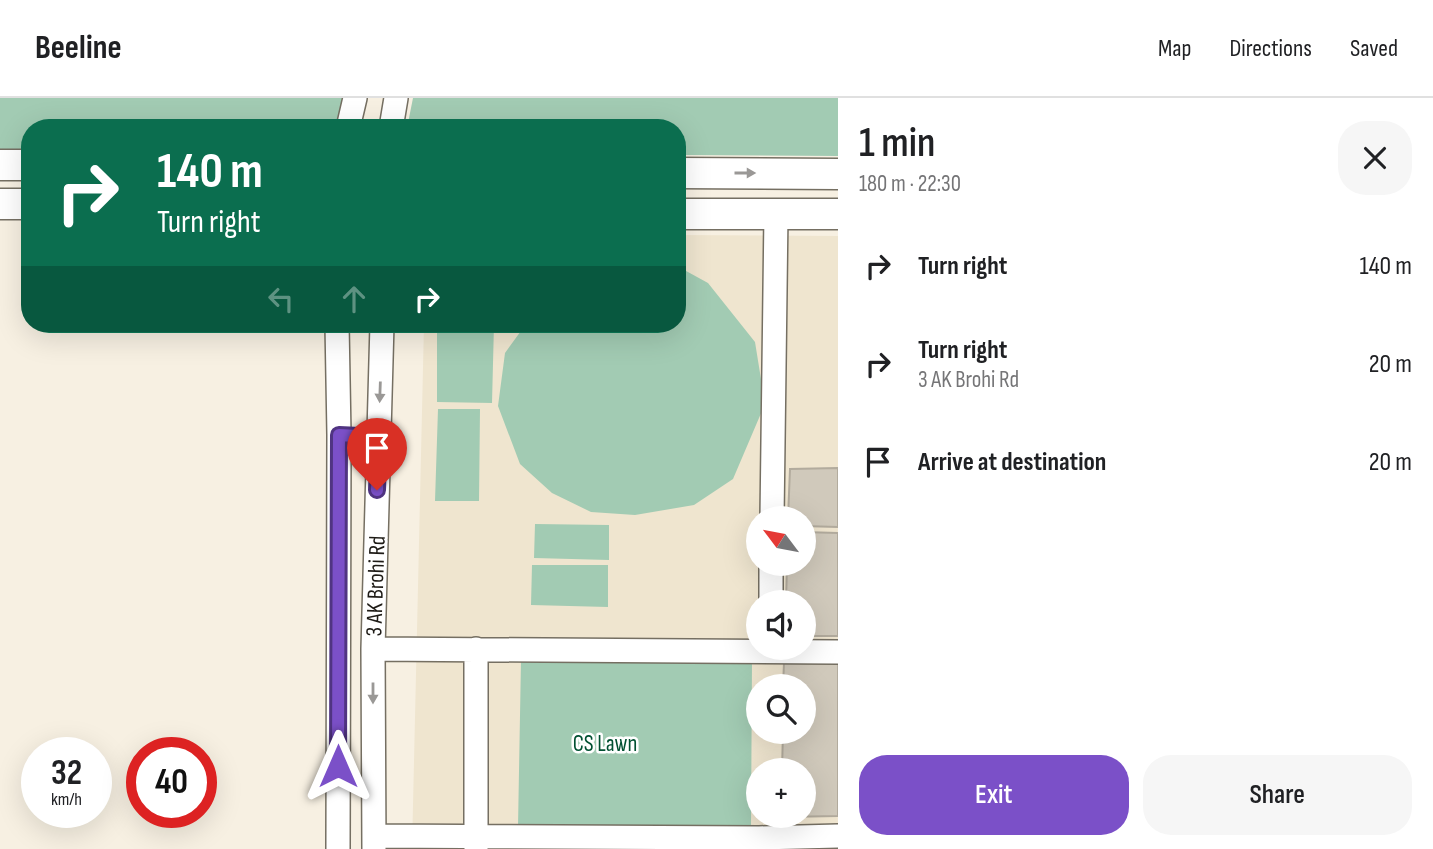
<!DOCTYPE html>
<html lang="en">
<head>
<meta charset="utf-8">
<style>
  body { margin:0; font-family:"Sofia Sans Condensed",sans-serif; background:#f6f6f6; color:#202124; height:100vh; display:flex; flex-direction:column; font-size:26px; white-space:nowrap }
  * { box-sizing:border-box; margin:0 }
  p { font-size:23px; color:#757577 }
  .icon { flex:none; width:38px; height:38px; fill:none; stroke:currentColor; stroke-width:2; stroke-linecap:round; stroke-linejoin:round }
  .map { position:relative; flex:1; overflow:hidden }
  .side { display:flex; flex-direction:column; background:#fff; width:595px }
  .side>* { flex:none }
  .banner { position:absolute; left:21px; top:21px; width:665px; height:214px; border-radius:28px; box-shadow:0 7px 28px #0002; background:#0b6e4f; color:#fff; overflow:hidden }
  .needle { width:46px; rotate:302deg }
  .controls { position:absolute; left:746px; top:408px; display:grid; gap:14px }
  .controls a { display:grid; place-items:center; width:70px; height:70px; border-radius:50%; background:#fff; box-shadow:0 7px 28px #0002; font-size:35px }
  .speed { position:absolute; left:21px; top:639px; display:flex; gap:14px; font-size:35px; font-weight:700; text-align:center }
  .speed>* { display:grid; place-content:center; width:91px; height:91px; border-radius:50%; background:#fff; box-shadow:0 7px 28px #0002; line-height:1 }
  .speed small { font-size:18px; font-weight:400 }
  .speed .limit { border:10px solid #d22; background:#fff; color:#111 }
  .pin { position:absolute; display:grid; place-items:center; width:60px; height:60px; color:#fff; margin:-72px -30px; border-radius:50% 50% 50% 0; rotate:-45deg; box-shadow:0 0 7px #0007 }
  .pin .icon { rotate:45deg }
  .me { position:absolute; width:77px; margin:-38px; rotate:0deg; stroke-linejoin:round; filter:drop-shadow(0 0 5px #0008) }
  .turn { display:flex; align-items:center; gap:24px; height:147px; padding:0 21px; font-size:32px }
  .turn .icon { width:91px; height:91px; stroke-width:2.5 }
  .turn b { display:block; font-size:49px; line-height:60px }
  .lanes { display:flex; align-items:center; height:66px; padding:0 21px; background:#0003; justify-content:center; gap:35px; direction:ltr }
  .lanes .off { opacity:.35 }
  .round { display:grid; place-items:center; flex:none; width:74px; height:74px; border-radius:28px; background:#f6f6f6 }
  .overview { display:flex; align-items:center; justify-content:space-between; height:119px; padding:0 21px }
  h1 { font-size:42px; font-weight:600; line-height:52px }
  .button { display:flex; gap:14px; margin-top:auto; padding:14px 21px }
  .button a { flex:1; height:80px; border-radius:28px; background:#7b50c8; color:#fff; font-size:28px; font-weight:600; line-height:80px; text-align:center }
  .button a+a { background:#f6f6f6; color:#202124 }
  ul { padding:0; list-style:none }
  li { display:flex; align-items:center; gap:21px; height:98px; padding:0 21px }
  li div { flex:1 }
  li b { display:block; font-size:26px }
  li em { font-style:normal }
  header { display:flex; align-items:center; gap:42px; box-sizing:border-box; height:98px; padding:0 35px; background:#fff; border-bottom:2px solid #e0e0e0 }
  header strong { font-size:33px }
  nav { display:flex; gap:38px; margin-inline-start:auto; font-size:24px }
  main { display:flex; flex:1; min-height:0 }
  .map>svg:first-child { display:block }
</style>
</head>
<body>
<header>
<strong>Beeline</strong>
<nav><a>Map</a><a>Directions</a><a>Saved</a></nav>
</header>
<main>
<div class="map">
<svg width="838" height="751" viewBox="0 0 838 751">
  <rect width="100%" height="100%" fill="#f7f0e2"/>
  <!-- built -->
  <path fill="#efe5cf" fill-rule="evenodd" d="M677,137l161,1v613h-426l12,-525h253zM758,420h45v46h-45zM758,504h45v46h-45zM758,588h45v46h-45zM758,672h45v46h-45z"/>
  <!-- green -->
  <path fill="#a2cbb3" d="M0,0h347l-9,30h-308v22h-30z
    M413,0h425v58l-161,-1v-27h-270z
    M677,168l31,17 47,59 10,62 -32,75 -39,26 -59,10 -44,-3 -39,-19 -32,-29 -22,-58 7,-53 21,-29h151z
    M437,226h57l-2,79 -55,-1z
    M438,311h42l-1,92h-44z
    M535,426l74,1v35l-75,-2z
    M532,467h76v42l-77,-2z
    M521,562h231l-1,169 -233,-2z"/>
  <!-- building -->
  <path fill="#d0c9bb" stroke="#b2ab9d" stroke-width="2" d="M838,370v59l-35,-1v-8h-15l2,-49z
    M803,434l35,1v103h-35v-34h-17l1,-38h16z
    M784,565l54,1v152l-56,1 21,-1v-46h-21l1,-38h20v-46h-20z"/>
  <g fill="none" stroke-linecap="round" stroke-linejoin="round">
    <!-- minor casing -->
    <g stroke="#756f62" stroke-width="26">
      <path id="minor" d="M348,30l7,-30
        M391,30l5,-30
        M337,226l2,111 -1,414
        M772,420l4,-304
        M771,504v-38
        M373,551l465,3
        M374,738l385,2 79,-2
        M374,751l-1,-200 9,-325
        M476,751v-200"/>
    </g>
    <!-- major casing -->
    <g stroke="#756f62" stroke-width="33">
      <path id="major" d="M0,67h30
        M677,75l161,1
        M0,106h30
        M677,116h161"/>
    </g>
    <!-- minor -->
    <use href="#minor" stroke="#fff" stroke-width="23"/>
    <!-- major -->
    <use href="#major" stroke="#fff" stroke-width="30"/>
  </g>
  <!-- one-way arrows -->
  <defs><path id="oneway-solid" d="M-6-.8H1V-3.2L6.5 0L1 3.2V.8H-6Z" transform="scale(1.75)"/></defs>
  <g fill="#9a9896">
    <use href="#oneway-solid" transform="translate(745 75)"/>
    <use href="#oneway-solid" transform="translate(380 294) rotate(92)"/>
    <use href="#oneway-solid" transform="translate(373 595) rotate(90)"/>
  </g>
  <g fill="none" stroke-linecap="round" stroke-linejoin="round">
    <!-- route casing -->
    <g stroke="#503482" stroke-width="18">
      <path id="route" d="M338,668l1,-331 40,2 -2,53"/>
    </g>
    <!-- route -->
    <use href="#route" stroke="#7b50c8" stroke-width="12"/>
  </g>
  <g text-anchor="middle" stroke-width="5" stroke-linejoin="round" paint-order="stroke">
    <!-- street labels -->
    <g font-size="23" fill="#1e1b16" stroke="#fff">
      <text transform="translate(375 488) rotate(-88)" y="8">3 AK Brohi Rd</text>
    </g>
    <!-- park labels -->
    <g font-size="23" fill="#005031" stroke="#fff">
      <text x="605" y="653">CS Lawn</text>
    </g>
  </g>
</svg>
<div class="controls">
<a><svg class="needle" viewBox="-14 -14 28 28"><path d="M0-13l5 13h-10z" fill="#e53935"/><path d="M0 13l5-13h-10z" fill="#757577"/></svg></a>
<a><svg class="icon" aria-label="sound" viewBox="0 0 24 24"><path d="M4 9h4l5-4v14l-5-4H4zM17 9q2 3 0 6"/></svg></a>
<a><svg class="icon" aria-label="search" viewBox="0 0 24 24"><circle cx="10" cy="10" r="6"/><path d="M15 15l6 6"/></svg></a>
<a>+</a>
</div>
<div class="speed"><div>32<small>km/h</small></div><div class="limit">40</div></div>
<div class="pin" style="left:377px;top:392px;background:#d93025"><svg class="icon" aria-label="arrive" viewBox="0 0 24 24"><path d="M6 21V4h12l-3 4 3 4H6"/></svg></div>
<svg class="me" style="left:338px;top:668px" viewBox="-20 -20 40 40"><path d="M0-17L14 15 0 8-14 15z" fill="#7b50c8" stroke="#fff" stroke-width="4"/></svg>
<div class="banner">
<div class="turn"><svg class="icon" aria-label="right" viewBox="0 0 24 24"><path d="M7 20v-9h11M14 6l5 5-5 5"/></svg><div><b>140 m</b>Turn right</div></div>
<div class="lanes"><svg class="icon off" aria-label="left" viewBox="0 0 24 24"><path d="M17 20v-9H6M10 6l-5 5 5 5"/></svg><svg class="icon off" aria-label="ahead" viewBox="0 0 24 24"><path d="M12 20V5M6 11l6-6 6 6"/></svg><svg class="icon" aria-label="right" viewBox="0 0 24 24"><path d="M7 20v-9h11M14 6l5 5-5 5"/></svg></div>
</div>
</div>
<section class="side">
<div class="overview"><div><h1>1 min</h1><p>180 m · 22:30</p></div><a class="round"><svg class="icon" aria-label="close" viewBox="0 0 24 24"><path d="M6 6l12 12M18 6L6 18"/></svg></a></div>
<ul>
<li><svg class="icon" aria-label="right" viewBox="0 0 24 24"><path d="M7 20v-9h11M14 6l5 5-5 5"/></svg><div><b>Turn right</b></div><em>140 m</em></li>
<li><svg class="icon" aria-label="right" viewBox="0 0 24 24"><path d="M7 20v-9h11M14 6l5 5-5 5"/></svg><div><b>Turn right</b><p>3 AK Brohi Rd</p></div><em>20 m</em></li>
<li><svg class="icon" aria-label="arrive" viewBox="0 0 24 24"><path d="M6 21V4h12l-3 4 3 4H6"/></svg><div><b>Arrive at destination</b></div><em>20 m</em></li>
</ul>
<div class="button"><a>Exit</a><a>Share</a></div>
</section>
</main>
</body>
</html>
